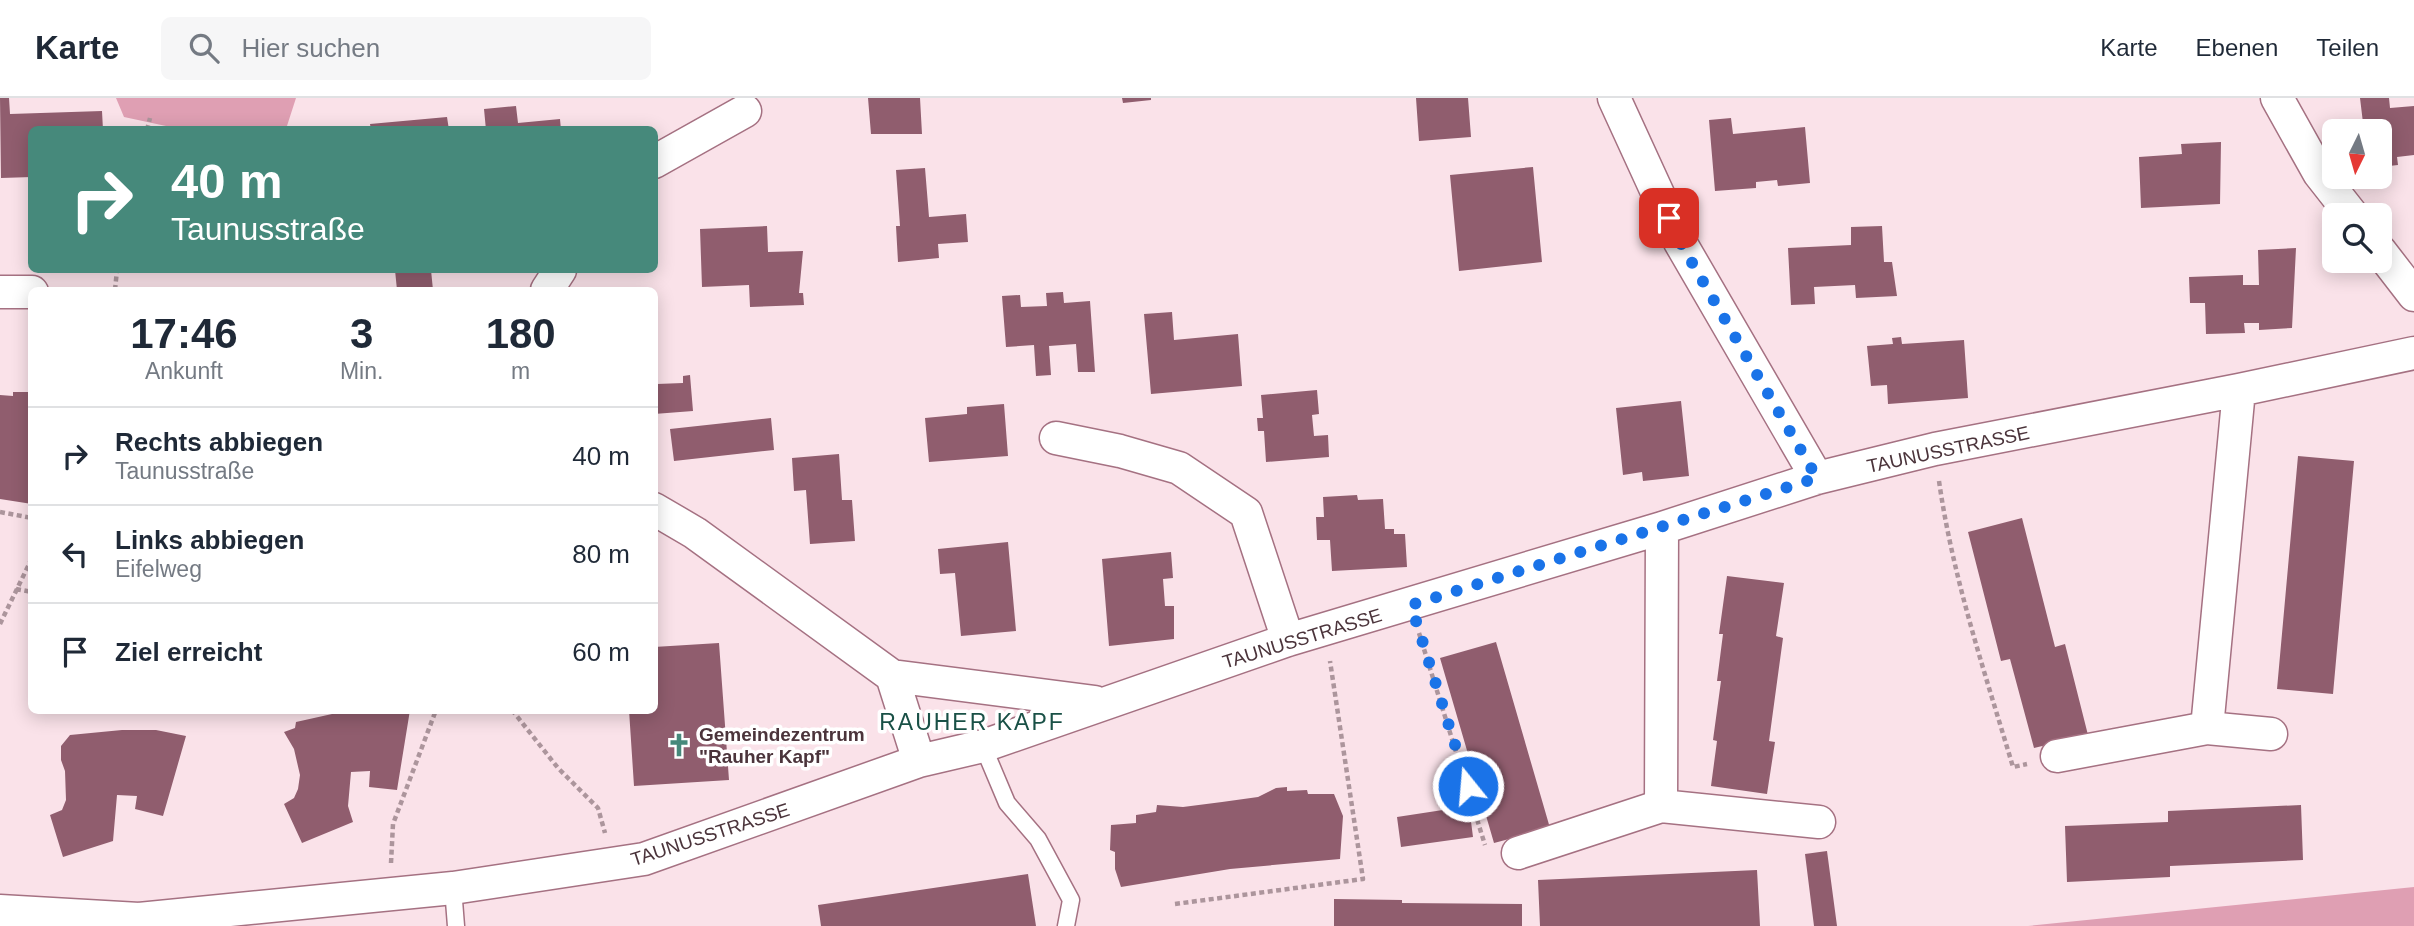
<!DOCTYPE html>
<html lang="de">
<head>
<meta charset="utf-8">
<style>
  body { margin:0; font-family:Arial,sans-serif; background:#f6f6f7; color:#1f2937; height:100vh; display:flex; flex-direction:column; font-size:26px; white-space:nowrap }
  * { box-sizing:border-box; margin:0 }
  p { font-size:23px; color:#747a83 }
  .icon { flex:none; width:38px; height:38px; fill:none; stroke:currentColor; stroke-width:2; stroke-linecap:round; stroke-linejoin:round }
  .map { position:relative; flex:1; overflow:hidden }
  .drawer { position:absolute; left:28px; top:189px; width:630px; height:427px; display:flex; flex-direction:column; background:#fff; border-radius:10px; box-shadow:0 4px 18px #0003 }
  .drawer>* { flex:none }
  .hud { position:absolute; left:28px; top:28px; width:630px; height:147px; border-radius:10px; box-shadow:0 4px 18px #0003; background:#46897b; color:#fff; overflow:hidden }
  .needle { width:46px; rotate:185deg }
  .controls { position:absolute; left:2322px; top:21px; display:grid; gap:14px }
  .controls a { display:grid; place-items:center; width:70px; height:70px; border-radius:10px; background:#fff; box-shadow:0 4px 18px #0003; font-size:35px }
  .pin { position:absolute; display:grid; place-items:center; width:60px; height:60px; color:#fff; margin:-30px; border-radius:14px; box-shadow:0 4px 10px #0006 }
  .me { position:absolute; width:77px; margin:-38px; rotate:343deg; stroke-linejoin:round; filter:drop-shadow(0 0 5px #0008) }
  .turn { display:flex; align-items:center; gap:24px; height:147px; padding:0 28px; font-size:32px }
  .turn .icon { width:91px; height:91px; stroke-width:2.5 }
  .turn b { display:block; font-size:49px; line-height:60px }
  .eta { display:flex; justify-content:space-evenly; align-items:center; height:119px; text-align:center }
  .eta b { font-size:42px; font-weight:600; line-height:49px }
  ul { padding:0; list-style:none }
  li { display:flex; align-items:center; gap:21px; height:98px; padding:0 28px; border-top:2px solid #e0e1e3 }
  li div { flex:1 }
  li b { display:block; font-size:26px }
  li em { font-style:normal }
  header { display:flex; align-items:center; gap:42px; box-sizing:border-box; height:98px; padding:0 35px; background:#fff; border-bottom:2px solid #e0e1e3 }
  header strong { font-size:33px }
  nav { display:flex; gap:38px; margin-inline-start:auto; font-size:24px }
  .search { width:490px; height:63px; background:#f6f6f7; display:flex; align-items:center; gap:18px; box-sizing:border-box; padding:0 24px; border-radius:10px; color:#747a83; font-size:26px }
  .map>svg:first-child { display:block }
</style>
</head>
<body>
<header>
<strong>Karte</strong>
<div class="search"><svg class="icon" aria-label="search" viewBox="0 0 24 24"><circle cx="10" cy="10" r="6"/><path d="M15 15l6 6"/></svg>Hier suchen</div>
<nav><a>Karte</a><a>Ebenen</a><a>Teilen</a></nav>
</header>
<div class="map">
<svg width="2414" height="828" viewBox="0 0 2414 828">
  <rect width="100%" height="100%" fill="#fae2e9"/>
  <!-- forest -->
  <path fill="#df9fb3" d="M116,0h180l-10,31h-106l-56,-12z
    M2414,789v39h-386z"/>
  <!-- building -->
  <path fill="#905d6e" d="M0,0h9l1,16 92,-3 1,19h-71v47l-31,1z
    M868,0h52l2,36h-51z
    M1122,0h29v2l-28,3z
    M1416,0h52l3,39 -52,4z
    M2360,0h29l1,10 24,-2v49l-17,2 1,8 -18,2v-36h-16z
    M516,8l2,17 42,-4 1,11h-75l-2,-21z
    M447,19l2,13h-78l-1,-6z
    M1731,20l2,16 72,-7 5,56 -32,3 -1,-6 -21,2v6l-41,3 -6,-71z
    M2221,44l-1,62 -79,4 -2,-51 43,-3 -1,-10z
    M1533,69l9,95 -83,9 -9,-96z
    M925,70l4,49 37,-3 2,28 -30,2 1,14 -41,4 -2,-36h4l-4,-56z
    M767,128l1,26 35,-1 -4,42h4l1,12 -54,2 -1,-22 -47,2 -2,-58z
    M1882,128l2,36h8l5,34 -41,2 -1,-13 -41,2 1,17 -24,1 -3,-57 63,-3v-18z
    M2296,150l-4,80 -33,2v-7h-15l1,10 -39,1 -1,-31h-15l-1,-26 54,-2v10h16l-1,-35z
    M395,172h36l2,20h-36z
    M1063,194l1,11 26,-2 5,71h-17l-2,-28 -27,2 2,29 -15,1 -2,-31 -28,2 -4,-51 18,-1 1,12 26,-1 -1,-13z
    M1172,214l2,28 64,-6 4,52 -91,8 -7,-80z
    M1901,239l1,7 62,-4 4,58 -80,6 -1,-19 -16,1 -4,-40 26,-2 -1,-6z
    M690,277l3,36 -39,3v-34h3v4l26,-1v-7z
    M1317,292l2,24 -7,1 2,21 14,-1 1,22 -63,5 -2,-31h-6l-1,-13h6l-2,-23z
    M13,294h19v112l-32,-5v-104l13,1z
    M1681,303l8,75 -46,5 -1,-9 -19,3 -7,-67z
    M1004,306l4,52 -79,6 -4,-44 42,-4v-7z
    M771,320l3,32 -100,11 -4,-32z
    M839,356l3,46h10l3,41 -45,3 -4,-54 -12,1 -2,-33z
    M2298,358l56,5 -21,233 -56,-5z
    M1357,397l1,5 25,-1 2,30h9v5h11l2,33 -75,4 -2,-31h-13l-1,-23h8l-1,-20z
    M2022,420l33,129 10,-3 23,91 -54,13 -24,-89 -9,2 -33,-129z
    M1008,444l8,89 -55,5 -6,-63 -15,1 -2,-25z
    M1171,454l2,26 -10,1 2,27h9v33l-65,7 -7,-87z
    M1727,478l57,7 -8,53 7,2 -14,103 6,1 -8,52 -56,-8 6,-45 -4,-1 8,-59h-4l6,-47h-4z
    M1496,544l54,186 -56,15 -54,-185z
    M719,545l10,137 -95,6 -5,-76h25v-63z
    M350,612h60l-13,80 -28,-3 1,-16 -19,1 -3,34 5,16 -51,21 -18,-39 10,-6 4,-9 2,-14 -6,-26 -10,-17 11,-4 1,-6z
    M122,632h34l30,6 -23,80 -28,-7 2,-13 -20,-1 -4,46 -50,16 -13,-42 12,-5 4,-10 -1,-29 -4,-11v-14l9,-11z
    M1287,689v4l20,-1 1,4h26l9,22 -3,43 -110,10 -109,18 -6,-18v-17l-5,-2 1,-25 25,-2v-8l20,-3 1,-7 26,2 39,-5 36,-5 18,-9z
    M2301,707l2,55 -133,6v11l-103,5 -2,-56 103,-4v-11z
    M1469,708l4,31 -72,10 -4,-30z
    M1827,753l10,75h-23l-9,-72z
    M1757,772l3,56h-220l-2,-46z
    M1028,776l8,52h-215l-3,-21z
    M1334,801l68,1v3l120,1v22h-188z"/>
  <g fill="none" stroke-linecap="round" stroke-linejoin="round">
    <!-- lane casing -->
    <g stroke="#a57182" stroke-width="19">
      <path id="lane" d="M983,648l24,57 31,36 33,61 -5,26
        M453,790l3,38"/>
    </g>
    <!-- street casing -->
    <g stroke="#a57182" stroke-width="35">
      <path id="street" d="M1614,0l66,144 137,236
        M2277,0l42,75 33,42
        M654,64l91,-51
        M2380,153l34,44
        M547,192l13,-20
        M0,194h32
        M1056,340l64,13 59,17 67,45 42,127
        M654,411l41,24 197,143 203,26
        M892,578l27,85
        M2207,630l64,6
        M2057,658l150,-28 32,-338
        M1661,708l158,16
        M1518,755l143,-47 1,-278
        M0,813l139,8 314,-31 191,-29 275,-98 64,-15 305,-106 374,-112 155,-50 118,-29 304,-59 175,-37"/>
    </g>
    <!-- path -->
    <path stroke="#ac959c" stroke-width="4.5" stroke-dasharray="5 3.5" stroke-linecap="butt" d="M147,32l3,-12
      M115,192l2,-20
      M1939,383c14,98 46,192 74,286l14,-3
      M0,414l32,6
      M16,491l16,3
      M0,526l32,-66
      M1419,535l66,212
      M512,612l46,58 40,40 7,25
      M391,765l2,-39 43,-114
      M1175,806l188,-25 -33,-218"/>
    <!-- lane -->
    <use href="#lane" stroke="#fff" stroke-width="16"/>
    <!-- street -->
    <use href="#street" stroke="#fff" stroke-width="32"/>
  </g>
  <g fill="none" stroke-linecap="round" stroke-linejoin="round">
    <!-- route -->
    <path stroke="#1a73e8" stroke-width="12" stroke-dasharray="0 21.6" d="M1468,688l-57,-181 406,-127 -137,-236 -11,-24"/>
  </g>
  <!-- icons -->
  <defs>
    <g id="church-bare" transform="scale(1.89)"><path d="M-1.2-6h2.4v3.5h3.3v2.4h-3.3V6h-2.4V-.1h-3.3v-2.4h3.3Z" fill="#46897b" stroke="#fff" stroke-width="2.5" paint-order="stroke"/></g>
  </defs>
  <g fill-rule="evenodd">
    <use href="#church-bare" x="679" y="647"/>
  </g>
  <g text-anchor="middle" stroke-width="7" stroke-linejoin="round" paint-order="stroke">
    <!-- street labels -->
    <g font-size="19" fill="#4b343b" stroke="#fff">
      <text transform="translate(1948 351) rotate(-12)" y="7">TAUNUSSTRASSE</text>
      <text transform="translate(1302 540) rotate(-17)" y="7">TAUNUSSTRASSE</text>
      <text transform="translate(710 736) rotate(-18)" y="7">TAUNUSSTRASSE</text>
    </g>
    <!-- poi labels -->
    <g font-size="19" font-weight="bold" fill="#4b343b" stroke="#fff" text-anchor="start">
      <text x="699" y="643">Gemeindezentrum<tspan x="699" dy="22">"Rauher Kapf"</tspan></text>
    </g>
    <!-- quarter labels -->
    <g font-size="23" letter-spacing="2" fill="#195046" stroke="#fff">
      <text x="972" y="632">RAUHER KAPF</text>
    </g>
  </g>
</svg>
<div class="controls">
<a><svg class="needle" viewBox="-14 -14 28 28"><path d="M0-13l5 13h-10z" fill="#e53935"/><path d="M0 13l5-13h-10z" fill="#747a83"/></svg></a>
<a><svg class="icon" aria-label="search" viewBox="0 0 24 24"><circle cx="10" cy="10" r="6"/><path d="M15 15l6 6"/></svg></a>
</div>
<div class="pin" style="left:1669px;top:120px;background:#d93025"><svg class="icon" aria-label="arrive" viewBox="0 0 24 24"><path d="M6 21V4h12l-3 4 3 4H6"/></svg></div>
<svg class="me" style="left:1468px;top:688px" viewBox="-20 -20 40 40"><circle r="17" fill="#1a73e8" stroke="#fff" stroke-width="3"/><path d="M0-11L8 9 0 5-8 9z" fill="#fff"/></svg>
<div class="hud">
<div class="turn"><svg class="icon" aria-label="right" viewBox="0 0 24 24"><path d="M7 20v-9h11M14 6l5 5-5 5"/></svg><div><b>40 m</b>Taunusstraße</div></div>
</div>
<section class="drawer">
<div class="eta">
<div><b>17:46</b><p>Ankunft</p></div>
<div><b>3</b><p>Min.</p></div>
<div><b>180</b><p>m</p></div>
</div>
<ul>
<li><svg class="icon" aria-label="right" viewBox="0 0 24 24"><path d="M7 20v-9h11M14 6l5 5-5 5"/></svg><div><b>Rechts abbiegen</b><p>Taunusstraße</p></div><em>40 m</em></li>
<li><svg class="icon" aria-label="left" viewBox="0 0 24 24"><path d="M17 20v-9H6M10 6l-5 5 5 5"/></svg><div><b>Links abbiegen</b><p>Eifelweg</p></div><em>80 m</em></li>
<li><svg class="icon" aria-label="arrive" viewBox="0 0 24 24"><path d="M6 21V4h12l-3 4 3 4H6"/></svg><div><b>Ziel erreicht</b></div><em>60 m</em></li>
</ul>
</section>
</div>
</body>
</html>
